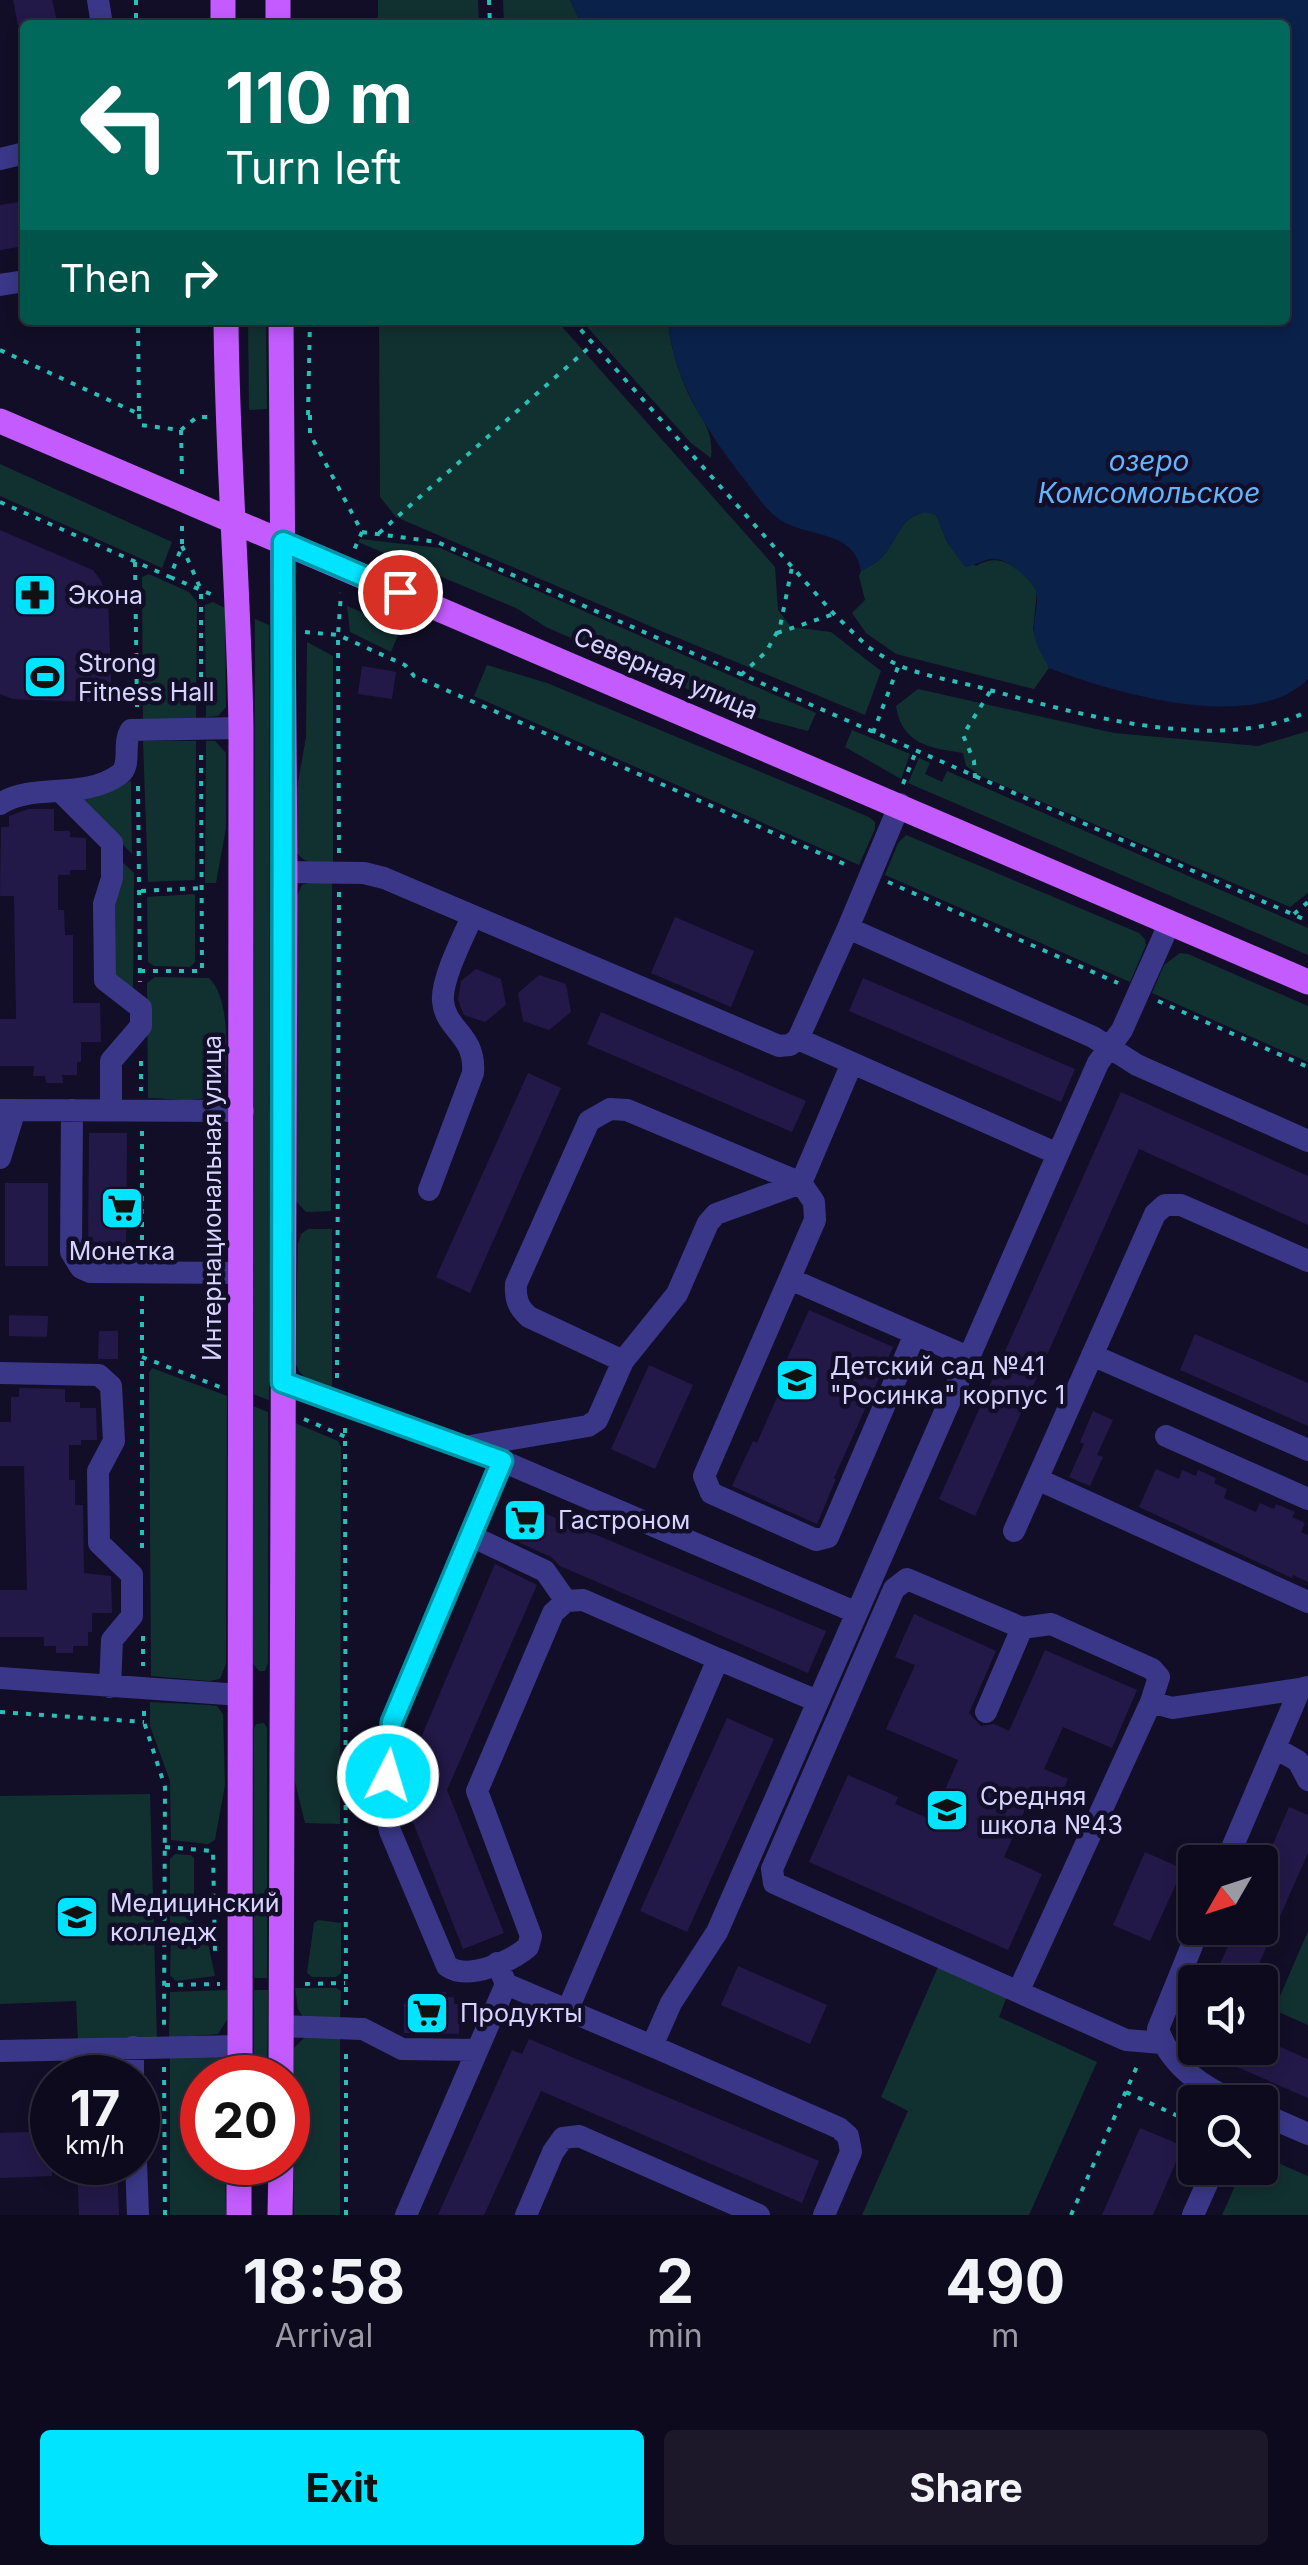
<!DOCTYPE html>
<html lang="en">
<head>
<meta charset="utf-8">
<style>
  body { margin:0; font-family:Inter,sans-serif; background:#1c182a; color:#f1f3f6; height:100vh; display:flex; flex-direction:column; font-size:38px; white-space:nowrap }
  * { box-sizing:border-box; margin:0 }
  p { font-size:32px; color:#9b9aa4 }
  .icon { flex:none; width:55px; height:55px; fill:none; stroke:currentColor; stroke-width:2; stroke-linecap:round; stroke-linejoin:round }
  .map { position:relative; height:2215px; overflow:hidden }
  .sheet { display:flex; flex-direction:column; background:#0e0a1d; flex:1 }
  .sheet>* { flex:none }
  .banner { position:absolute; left:20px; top:20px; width:1270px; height:305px; border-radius:10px; box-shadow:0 5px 15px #0003,0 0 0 2px #2e2b3b; background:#00695c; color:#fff; overflow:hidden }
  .needle { width:65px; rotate:231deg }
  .tools { position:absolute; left:1178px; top:1845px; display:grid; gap:20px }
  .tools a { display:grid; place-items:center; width:100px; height:100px; border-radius:10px; background:#0e0a1d; box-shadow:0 5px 15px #0003,0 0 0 2px #2e2b3b; font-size:50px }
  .speed { position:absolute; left:30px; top:2055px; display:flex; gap:20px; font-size:50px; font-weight:700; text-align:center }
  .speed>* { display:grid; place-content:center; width:130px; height:130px; border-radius:50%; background:#0e0a1d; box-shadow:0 5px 15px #0003,0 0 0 2px #2e2b3b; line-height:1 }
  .speed small { font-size:25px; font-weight:400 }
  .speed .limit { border:15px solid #d22; background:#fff; color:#111 }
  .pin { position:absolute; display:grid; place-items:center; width:85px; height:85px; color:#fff; margin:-42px; border:5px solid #fff; border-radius:50%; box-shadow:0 2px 10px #0007 }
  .me { position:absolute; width:110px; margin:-55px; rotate:5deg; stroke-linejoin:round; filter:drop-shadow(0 0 8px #0008) }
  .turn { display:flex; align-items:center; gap:35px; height:210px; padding:0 40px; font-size:45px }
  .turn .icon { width:130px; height:130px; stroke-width:2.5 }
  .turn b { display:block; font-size:70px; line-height:85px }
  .then { display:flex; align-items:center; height:95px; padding:0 40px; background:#0003; gap:20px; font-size:38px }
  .eta { display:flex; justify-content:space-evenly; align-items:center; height:170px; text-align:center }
  .eta b { font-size:60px; font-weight:700; line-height:70px }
  .primary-button { display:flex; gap:20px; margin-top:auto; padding:20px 40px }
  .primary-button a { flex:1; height:115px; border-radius:10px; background:#00e4ff; color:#111; font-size:40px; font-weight:700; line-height:115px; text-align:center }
  .primary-button a+a { background:#1c182a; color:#f1f3f6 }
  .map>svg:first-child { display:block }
</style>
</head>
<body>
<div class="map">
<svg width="1308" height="2215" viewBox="0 0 1308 2215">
  <rect width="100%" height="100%" fill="#120e27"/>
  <!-- green -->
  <path fill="#113130" d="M378,0h100l1,25h-101z
    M503,0h67l12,25h-78z
    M248,320h18l1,89 -18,1z
    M379,320h177l219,247 3,43 13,17 40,5 50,39 -16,44 -199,-82 -270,-116 -16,-20z
    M581,320h87c2,25 9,48 19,71 12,27 27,36 24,67l-20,-15z
    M0,464l172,78 -10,26 -162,-72z
    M928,512l8,3 12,29 28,22c24,-16 47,4 61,25l-4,39 16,38 -15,21 -138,-35 -30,-21 -14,-20 13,-13 -6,-24 2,-5c7,-4 16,-8 21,-14 17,-18 17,-42 46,-45z
    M360,539l80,9 376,165 -8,18 -61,-16 -201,-88 -30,-19 -158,-66z
    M149,574l40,18 8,10 -1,116 -53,3 -1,-144z
    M213,602l12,6 1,99 -8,9 -12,1 -1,-112z
    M347,606l54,22 -10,24 -41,-20z
    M255,619l14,6v775l-16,-6z
    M307,642l26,14v208c-15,-1 -27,1 -36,-11v-65l9,-51z
    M487,665l60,18 322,134 6,5v7l-16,36 -385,-169z
    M918,689l196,44 144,13 50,-15v162l-18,14 -307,-130 -17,-11 -3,-13c-34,-5 -61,-9 -67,-47z
    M852,730l58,24 -9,25 -56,-32z
    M143,741h53l-1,139 -47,2z
    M206,741h9l11,12v75l-10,55h-11z
    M919,758l11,5 -5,11 17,8 5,-11 361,157v27l-400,-172z
    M131,781l1,73 -52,-53z
    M906,835l233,98 6,6 1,6 -16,37 -245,-107 13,-32z
    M118,858l16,15 -1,122 -21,-17 -1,-74z
    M313,881h19l-1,330 -25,1 -10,-11 1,-305 5,-11z
    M195,894v68l-5,5 -36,-1 -6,-4 -1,-65z
    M1180,953l8,1 120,52v56l-156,-69 12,-28z
    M155,977l54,1c22,21 17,77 17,105 -14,25 -53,15 -78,15l-1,-115z
    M308,1229h24v158c-18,-5 -31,-6 -37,-25l3,-118 3,-10z
    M152,1368l75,28 -1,268 -6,15 -11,2 -58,-5 -2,-303z
    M253,1406l15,6v251l-3,8h-6l-6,-7z
    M295,1423l43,18 3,6 -1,377 -35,-1 -10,-41z
    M150,1702l59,3 8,1 6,8 2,71 -10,55 -7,4 -37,-4 -1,-59 -20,-55z
    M264,1723l3,5v250h-13v-249l2,-5z
    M150,1794l7,245 -79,1 -2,-39 -76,3v-208z
    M175,1854l16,1 3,3v62l-3,3 -16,3 -5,-3v-64z
    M318,1920l23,3v50l-5,4h-24l-5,-4 7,-50z
    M1308,1931v94l-34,-15z
    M201,1936l6,3 8,37 -39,5 -6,-6 1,-38z
    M938,1967l69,29 -8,21 98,45 -68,153h-167l46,-104 -27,-14z
    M295,1988h41l5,3 -1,28 -37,-2 -5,-8z
    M227,1990v30l-9,14 -49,4 1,-46z
    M254,1990h14l-1,87h-13z
    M340,2036v179h-46v-167l11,-11z
    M170,2056l48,1 5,6 2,14 -23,1v84l23,1 1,52h-56z
    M1260,2155l48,21v39h-86l21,-47h17z"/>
  <!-- water -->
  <path fill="#0a214a" d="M570,0h738v679c-54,56 -197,13 -259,-11 -5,-11 -15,-24 -15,-37 0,-31 14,-38 -18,-62 -6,-4 -13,-10 -21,-10 -11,-1 -19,7 -30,8l-17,-23 -12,-29c-33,-11 -36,24 -54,42 -5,6 -14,10 -21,14 -6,-44 -60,-32 -86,-55 -12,-10 -21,-24 -30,-36 -37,-47 -72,-99 -77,-160h617v-295h-703z"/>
  <!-- building -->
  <path fill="#231949" d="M13,0h39l6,25h-40z
    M25,201v45l-25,4v-45z
    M0,530l93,40 8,11 7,18 4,104 -99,-4 -13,-5z
    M362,666l34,6 -4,27 -34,-5z
    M28,809h26v22h16v6l16,1v32h-16v5h-12v35h6l1,25h8v68h27l1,39h-20v20h-4v13h-15l1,8h-17l-1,-7h-12l1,-10h-34v-47h16l-2,-123h-14l1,-69h8v-11z
    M675,917l79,34 -23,56 -80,-34z
    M476,969l25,10 5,26 -21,17 -21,-7 -6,-15 3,-19z
    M539,975l27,9 5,28 -22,18 -26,-9 -5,-28z
    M863,978l212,91 -14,33 -212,-91z
    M601,1012l205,89 -14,31 -205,-88z
    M528,1073l33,15 -91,205 -34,-16z
    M1121,1092l187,84v49l-169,-76 -164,367 -36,-17z
    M89,1133h38l-1,124h-33l-5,-6z
    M5,1183h43v83h-43z
    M809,1310l84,37 -59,131 2,1 -19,45 -85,-38 21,-45 4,2 36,-82 -6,-2z
    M9,1315l39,1 -1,21 -38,-1z
    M99,1331h19v28h-20z
    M1195,1334l113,49v43l-128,-56z
    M649,1365l44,20 -38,84 -44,-20z
    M19,1388l46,1v13h15v6h16l1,32h-16v5h-12v35h6v25h8l1,68 27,3 1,37h-20v19h-4v14h-15v7h-17v-7h-12v-9h-44v-47h27l-3,-124h-24v-44h11v-25h8z
    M1093,1411l20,9 -16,35 6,2 -13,29 -21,-9 15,-33 -4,-2z
    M1156,1469l23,10 3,-9 14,6 2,-6 18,8 -2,5 13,6 -3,9 32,14 4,-9 14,6 2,-5 19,8 -3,5 13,6 -4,9 7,3v47l-15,-7 -1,3 -153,-71z
    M532,1508l294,123 -18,42 -248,-107 -9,-9 -44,-20 8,-18 11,4z
    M495,1564l42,21 -90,205 57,143 -41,16 -58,-147 7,-2 1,-30 -5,-2z
    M914,1614l82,37 -27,62 12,13 13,-2 15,7 36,-81 92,40 -25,58 -49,-21 -19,42 24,10 -8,19 -25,-11 -31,70 38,17 -34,76 -199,-88 39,-87 50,22 -3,7 37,16 26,-60 -72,-31 29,-64 -20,-8z
    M727,1718l47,21 -87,193 -47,-21z
    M1289,1807l19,8v38l-57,129h-39l24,-54h24v-54z
    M1145,1852l38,17 -33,72 -37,-16z
    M738,1966l89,39 -17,39 -89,-39z
    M421,1992h25v5h8v7h5v30l-55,-1v-30h9v-5h8z
    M1260,2038l48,21v39l-71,-31 9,-19h14z
    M529,2039l290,122 -17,42 -261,-112 -57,124h-46l74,-165 10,4z
    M1140,2128l43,18 -30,69h-51z
    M52,2131v45l-52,2v-45z
    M77,2162h40l2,53h-40z"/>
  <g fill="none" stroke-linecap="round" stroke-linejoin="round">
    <!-- path -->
    <path stroke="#29beb6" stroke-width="4" stroke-dasharray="5 8" stroke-linecap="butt" d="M136,0v25
      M489,0l1,25
      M572,320l262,294 34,33 24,15c27,14 61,18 90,26 93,25 237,68 326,23
      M0,350l139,64 -1,-94
      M139,414l1,11 41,5 16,-13h11
      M308,415l2,-95
      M310,415v19l52,98 -8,18
      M181,430l1,46
      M0,502l170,75 12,-31v-21
      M362,532l75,10 871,379
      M379,533l214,-189
      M182,546l19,44v117
      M135,562l2,145
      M170,577l43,18
      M305,632l33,3 67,30 9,11 435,190
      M777,633l57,-19
      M741,675l25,-23 14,-25 12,-60
      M873,733l25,-66
      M975,778l-1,-17 -11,-26 28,-45
      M903,784l13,-33
      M138,786l2,196
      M339,853l-1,-218 3,-42
      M888,882l230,101
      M141,891l60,-3
      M1294,914l14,-12
      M140,971h62l-1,-220
      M1158,1001l150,66
      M141,1061v30
      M142,1131v120
      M142,1296v260
      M142,1357l78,30
      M337,1378l2,-486
      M304,1419l42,18
      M345,1428l1,581
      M143,1636v30
      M144,1711v11l21,65 -1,241
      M0,1712l144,10
      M165,1847l48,4 2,100
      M166,1932l48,-1
      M305,1984l40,-1
      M165,1985l55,-1
      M164,2067l1,148
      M1126,2092l69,32
      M346,2215v-167
      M1071,2215l67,-151"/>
    <!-- minor -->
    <path stroke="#3a3788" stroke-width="22" d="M98,0l4,25
      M0,159l25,-6
      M0,285l25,-4
      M62,793l50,50v35l-8,26 1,76 36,28v18l-30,35v49
      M0,804c33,-22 84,-3 120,-30 12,-9 2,-31 11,-44l110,-2
      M900,804l-52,124 245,109 44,28 171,76
      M285,872l79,1 20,5 395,168 11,-1 8,-6 50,-111
      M798,1039l260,115 -341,778 -46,71 -19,43 187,82 9,8 3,16 -27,63
      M0,1110l243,1
      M72,1110l-1,142 10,16 9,4 152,1
      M1058,1154l40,-91 24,-33 48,-108
      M0,1158l15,-48
      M429,1190l44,-117c3,-39 -28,-43 -30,-72 -2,-21 20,-64 29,-84
      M790,1279l178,78
      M1092,1355l216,95
      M623,1361l-94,-44c-11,-10 -14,-18 -13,-33l73,-163 21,-12 17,1 174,73 13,19 1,18 -111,256 7,17 105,47 12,-3 87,-203
      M0,1373l99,2 12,11 3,55 -16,30 1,72 33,32v41l-20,24 -2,47
      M282,1382l220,79 -109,261c-7,35 -11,75 -3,109l57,135c20,15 63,-4 81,-19l3,-11 -54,-145 76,-178 13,-12 17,-1 135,59 -150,350
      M1166,1436l142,63
      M470,1446l118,-20 9,-6 26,-59 54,-67 31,-71 8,-9 85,-31 51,-120
      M502,1461l353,151
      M1037,1479l271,123
      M1014,1531l141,-317 10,-9h16l127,56
      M471,1536l74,35 21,30
      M718,1659l99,42
      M0,1678l241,17
      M1151,1702l21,6 128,-19
      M986,1712l36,-84
      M1275,1748l23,13 10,19
      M1226,1862l74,-173 8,-2
      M1199,1928l-41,101c12,37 45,58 78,73
      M506,1984l146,62
      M1019,1990l132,-288 8,-25 -7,-8 -101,-45 -29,4 -115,-49 -13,10 -122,280 2,14 352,157 36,3
      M281,2026l82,3 39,20 75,1
      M133,2047v31
      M0,2051l240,-5
      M1260,2113l48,21
      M136,2162l2,53
      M406,2215l100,-231 -9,-21
      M526,2215l27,-63 10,-14 16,-2 180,79
      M1193,2215l21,-47"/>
    <!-- major -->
    <path stroke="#c35bff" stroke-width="25" d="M223,0v25
      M278,0v25
      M226,320c1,136 13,272 15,408l-1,1350
      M281,320l4,552 -4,1206
      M0,421l1308,561
      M239,2215v-53
      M280,2215l1,-53"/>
  </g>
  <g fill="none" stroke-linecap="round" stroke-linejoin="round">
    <!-- route casing -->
    <g stroke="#0094a6" stroke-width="25">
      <path id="route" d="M388,1776l4,-54 110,-261 -220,-79 1,-840 117,50"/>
    </g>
    <!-- route -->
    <use href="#route" stroke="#00e4ff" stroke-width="18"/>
  </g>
  <!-- icons -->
  <defs>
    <g id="pharmacy-square" transform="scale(2.25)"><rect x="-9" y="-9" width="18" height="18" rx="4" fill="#00e4ff" stroke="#120e27"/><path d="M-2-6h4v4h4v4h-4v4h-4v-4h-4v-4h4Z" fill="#111"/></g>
    <g id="stadium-square" transform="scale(2.25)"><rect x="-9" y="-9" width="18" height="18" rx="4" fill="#00e4ff" stroke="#120e27"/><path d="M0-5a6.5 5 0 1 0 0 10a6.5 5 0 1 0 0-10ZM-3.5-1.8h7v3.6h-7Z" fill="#111"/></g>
    <g id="supermarket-square" transform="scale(2.25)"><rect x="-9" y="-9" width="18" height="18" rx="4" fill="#00e4ff" stroke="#120e27"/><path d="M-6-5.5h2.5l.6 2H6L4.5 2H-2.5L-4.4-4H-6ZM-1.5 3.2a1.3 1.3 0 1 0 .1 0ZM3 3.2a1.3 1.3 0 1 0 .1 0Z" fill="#111"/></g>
    <g id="school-square" transform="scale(2.25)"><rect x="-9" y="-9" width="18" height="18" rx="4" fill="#00e4ff" stroke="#120e27"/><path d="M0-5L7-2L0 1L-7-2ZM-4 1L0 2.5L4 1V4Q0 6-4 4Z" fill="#111"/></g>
    <g id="university-square" transform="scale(2.25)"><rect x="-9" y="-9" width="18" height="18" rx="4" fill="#00e4ff" stroke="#120e27"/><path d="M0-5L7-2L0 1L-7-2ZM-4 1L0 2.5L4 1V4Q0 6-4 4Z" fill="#111"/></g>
  </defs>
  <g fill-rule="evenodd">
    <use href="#pharmacy-square" x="35" y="595"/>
    <use href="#stadium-square" x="45" y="677"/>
    <use href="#supermarket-square" x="122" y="1208"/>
    <use href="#school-square" x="797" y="1380"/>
    <use href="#supermarket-square" x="525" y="1520"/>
    <use href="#school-square" x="947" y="1810"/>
    <use href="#university-square" x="77" y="1917"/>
    <use href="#supermarket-square" x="427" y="2013"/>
  </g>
  <g text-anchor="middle" stroke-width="9" stroke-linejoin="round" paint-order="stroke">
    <!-- poi labels -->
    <g font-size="25" fill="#d9d4ff" stroke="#120e27" text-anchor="start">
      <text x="68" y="604">Экона</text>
      <text x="78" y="672">Strong<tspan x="78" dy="29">Fitness Hall</tspan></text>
      <text x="122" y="1260" text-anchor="middle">Монетка</text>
      <text x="830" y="1375">Детский сад №41<tspan x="830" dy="29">"Росинка" корпус 1</tspan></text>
      <text x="558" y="1529">Гастроном</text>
      <text x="980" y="1805">Средняя<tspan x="980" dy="29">школа №43</tspan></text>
      <text x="110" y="1912">Медицинский<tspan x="110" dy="29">колледж</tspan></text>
      <text x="460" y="2022">Продукты</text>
    </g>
    <!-- street labels -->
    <g font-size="25" fill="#d9d4ff" stroke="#120e27">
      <text transform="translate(666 673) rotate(23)" y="9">Северная улица</text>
      <text transform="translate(212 1198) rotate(-90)" y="9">Интернациональная улица</text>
    </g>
    <!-- water labels -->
    <g font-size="28" font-style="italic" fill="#62b5ff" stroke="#120e27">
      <text x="1149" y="471">озеро<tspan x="1149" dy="32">Комсомольское</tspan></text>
    </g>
  </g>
</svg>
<div class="tools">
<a><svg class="needle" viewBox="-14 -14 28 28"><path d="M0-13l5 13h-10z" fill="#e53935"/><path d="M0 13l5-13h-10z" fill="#9b9aa4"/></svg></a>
<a><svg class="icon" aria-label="sound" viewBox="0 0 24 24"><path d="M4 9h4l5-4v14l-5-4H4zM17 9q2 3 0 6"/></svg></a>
<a><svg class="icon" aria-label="search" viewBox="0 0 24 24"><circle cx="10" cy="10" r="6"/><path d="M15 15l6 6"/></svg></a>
</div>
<div class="speed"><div>17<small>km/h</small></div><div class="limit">20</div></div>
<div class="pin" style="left:400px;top:592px;background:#d93025"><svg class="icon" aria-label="arrive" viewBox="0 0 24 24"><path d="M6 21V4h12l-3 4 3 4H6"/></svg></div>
<svg class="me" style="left:388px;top:1776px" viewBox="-20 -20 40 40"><circle r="17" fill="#00e4ff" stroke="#fff" stroke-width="3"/><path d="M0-11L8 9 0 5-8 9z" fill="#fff"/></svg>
<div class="banner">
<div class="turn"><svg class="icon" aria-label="left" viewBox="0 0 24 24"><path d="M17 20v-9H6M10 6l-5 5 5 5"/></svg><div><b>110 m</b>Turn left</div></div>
<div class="then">Then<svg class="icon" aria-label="right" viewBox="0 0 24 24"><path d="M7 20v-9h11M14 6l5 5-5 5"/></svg></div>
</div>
</div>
<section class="sheet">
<div class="eta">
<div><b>18:58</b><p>Arrival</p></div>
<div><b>2</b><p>min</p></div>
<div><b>490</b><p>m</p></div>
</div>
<div class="primary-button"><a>Exit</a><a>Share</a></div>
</section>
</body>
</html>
